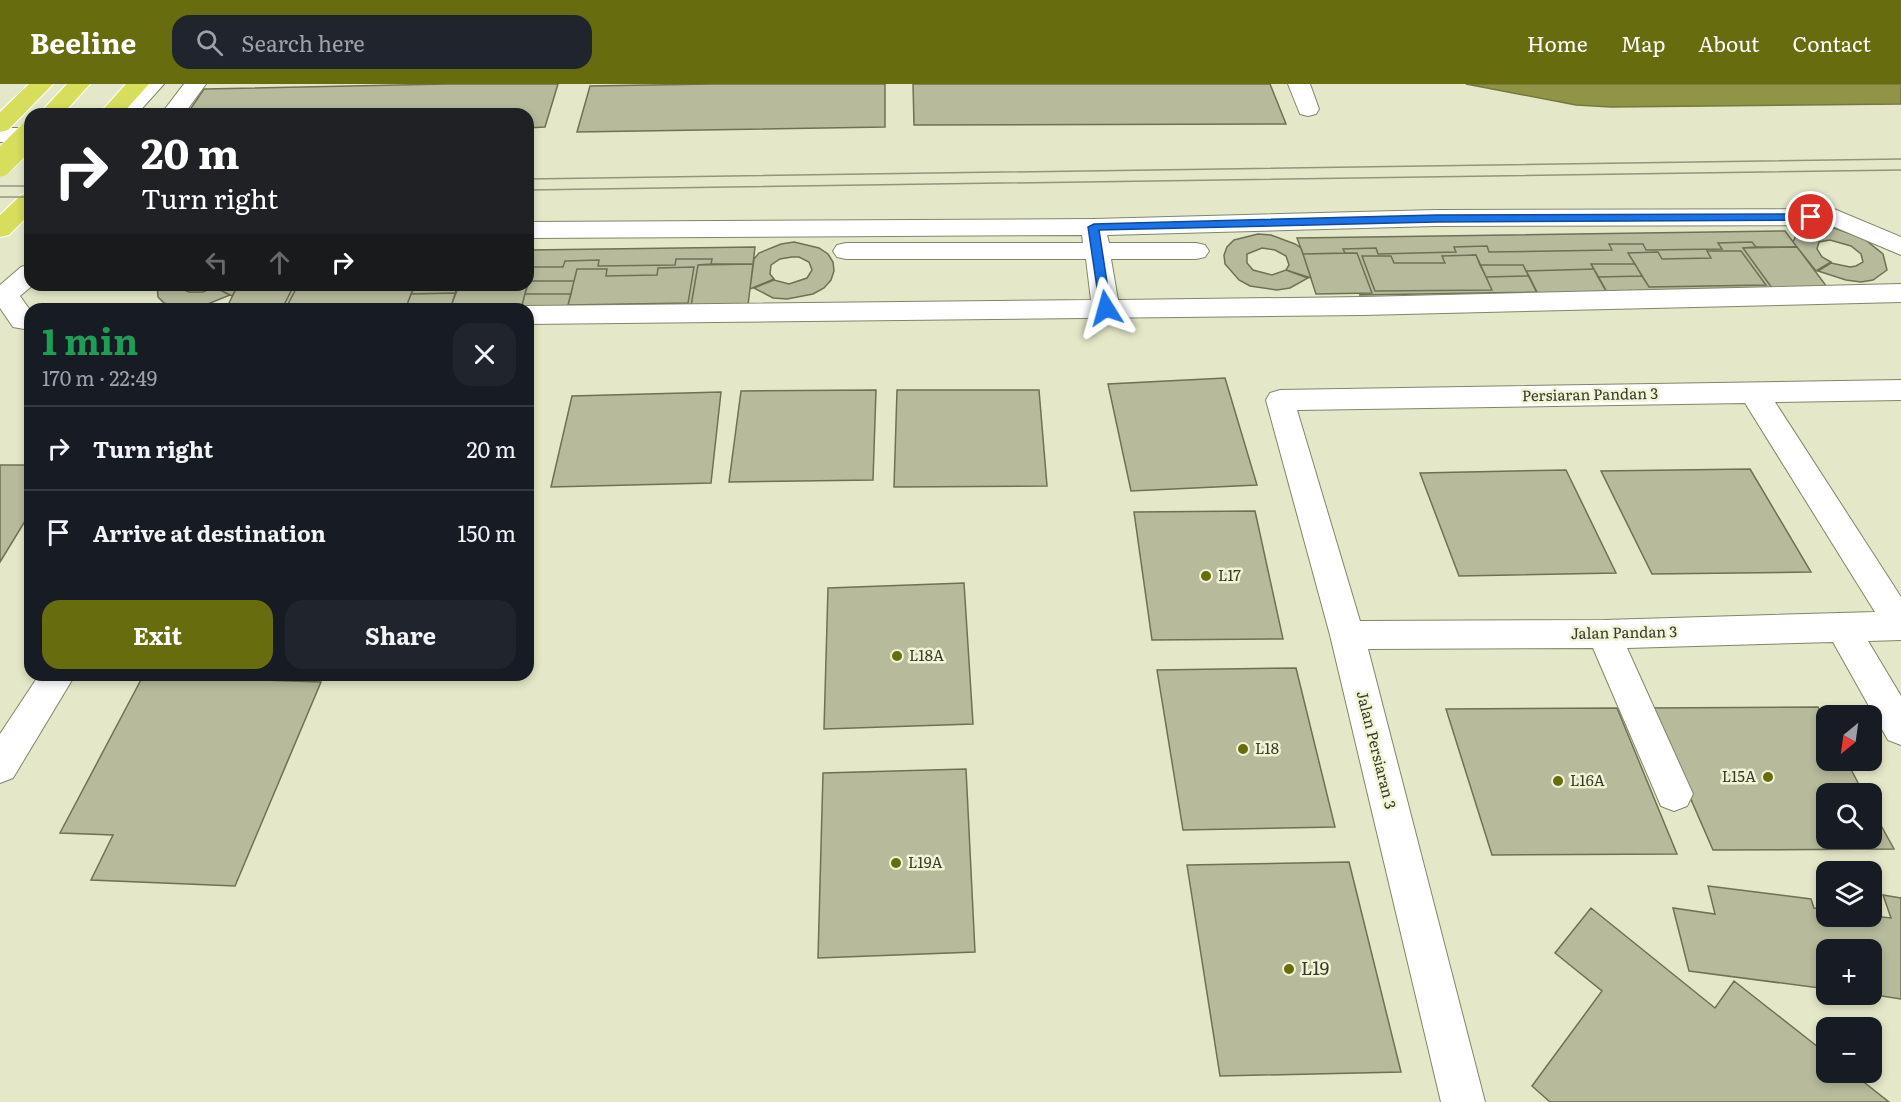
<!DOCTYPE html>
<html lang="en">
<head>
<meta charset="utf-8">
<style>
  body { margin:0; font-family:Literata,serif; background:#20242c; color:#f1f3f6; height:100vh; display:flex; flex-direction:column; font-size:22px; white-space:nowrap }
  * { box-sizing:border-box; margin:0 }
  p { font-size:20px; color:#9ea1a6 }
  .icon { flex:none; width:33px; height:33px; fill:none; stroke:currentColor; stroke-width:2; stroke-linecap:round; stroke-linejoin:round }
  .map { position:relative; flex:1; overflow:hidden }
  .sheet { position:absolute; left:24px; top:219px; width:510px; height:378px; display:flex; flex-direction:column; background:#171b24; border-radius:18px; box-shadow:0 3px 9px #0003 }
  .sheet>* { flex:none }
  .top-card { position:absolute; left:24px; top:24px; width:510px; height:183px; border-radius:18px; box-shadow:0 3px 9px #0003; background:#202124; color:#fff; overflow:hidden }
  .needle { width:39px; rotate:209deg }
  .controls { position:absolute; left:1816px; top:621px; display:grid; gap:12px }
  .controls a { display:grid; place-items:center; width:66px; height:66px; border-radius:12px; background:#171b24; box-shadow:0 3px 9px #0003; font-size:30px }
  .pin { position:absolute; display:grid; place-items:center; width:51px; height:51px; color:#fff; margin:-26px; border:3px solid #fff; border-radius:50%; box-shadow:0 2px 6px #0007 }
  .me { position:absolute; width:66px; margin:-33px; rotate:352deg; stroke-linejoin:round; filter:drop-shadow(0 0 4px #0008) }
  .turn { display:flex; align-items:center; gap:21px; height:126px; padding:0 18px; font-size:27px }
  .turn .icon { width:78px; height:78px; stroke-width:2.5 }
  .turn b { display:block; font-size:42px; line-height:51px }
  .lanes { display:flex; align-items:center; height:57px; padding:0 18px; background:#0003; justify-content:center; gap:30px; direction:ltr }
  .lanes .off { opacity:.35 }
  .round { display:grid; place-items:center; flex:none; width:63px; height:63px; border-radius:18px; background:#20242c }
  .headline { display:flex; align-items:center; justify-content:space-between; height:102px; padding:0 18px }
  h1 { font-size:36px; font-weight:700; line-height:45px; color:#1e9e55 }
  .primary-button { display:flex; gap:12px; margin-top:auto; padding:12px 18px }
  .primary-button a { flex:1; height:69px; border-radius:18px; background:#676c0e; color:#fff; font-size:24px; font-weight:700; line-height:69px; text-align:center }
  .primary-button a+a { background:#20242c; color:#f1f3f6 }
  ul { padding:0; list-style:none }
  li { display:flex; align-items:center; gap:18px; height:84px; padding:0 18px; border-top:2px solid #363941 }
  li div { flex:1 }
  li b { display:block; font-size:22px }
  li em { font-style:normal }
  header { display:flex; align-items:center; gap:36px; box-sizing:border-box; height:84px; padding:0 30px; background:#676c0e; color:#fff }
  header strong { font-size:28px }
  nav { display:flex; gap:33px; margin-inline-start:auto; font-size:21px }
  .search { width:420px; height:54px; background:#20242c; display:flex; align-items:center; gap:15px; box-sizing:border-box; padding:0 21px; border-radius:18px; color:#9ea1a6; font-size:22px }
  .map>svg:first-child { display:block }
</style>
</head>
<body>
<header>
<strong>Beeline</strong>
<div class="search"><svg class="icon" aria-label="search" viewBox="0 0 24 24"><circle cx="10" cy="10" r="6"/><path d="M15 15l6 6"/></svg>Search here</div>
<nav><a>Home</a><a>Map</a><a>About</a><a>Contact</a></nav>
</header>
<div class="map">
<svg width="1901" height="1018" viewBox="0 0 1901 1018">
  <rect width="100%" height="100%" fill="#e4e8c8"/>
  <!-- water -->
  <path fill="#8f9446" stroke="#75793e" stroke-width="1.5" d="M1466,0h435v20l-290,3 -35,-2z"/>
  <!-- building -->
  <path fill="#b7bb9c" stroke="#6e7155" stroke-width="1.5" d="M447,0h111l-13,43 -17,1v-14h-341l17,-25z
    M712,0h173v43l-308,5 13,-46z
    M913,0h357l16,40 -372,1z
    M1819,142l15,2 29,10 20,16 4,16 -14,10 -12,2 -15,-2 -28,-9 13,-8 19,4 6,-1 7,-4 -2,-8 -10,-8 -21,-6 -11,2 -2,7 5,8 9,5 -15,9 -23,-29 5,-11z
    M1785,147l12,16h-41l-4,-5 -34,1 4,6 -76,1 -3,-6h-34l3,6 -123,2 -2,-6 -33,1 2,5 -78,2 -2,-6 -33,1 2,4 -42,1 -6,-16z
    M1258,150l13,1 24,9 6,4 10,30 -25,-8 3,-5 -3,-9 -11,-6 -13,-2 -15,6v9l6,7 19,5 14,-5 22,8 -18,10 -13,2 -27,-4 -11,-6 -14,-16 -1,-9 3,-8 7,-7z
    M794,158l25,6 9,6 5,8 1,9 -3,9 -7,8 -11,6 -26,5 -14,-1 -19,-10 20,-8 15,4 18,-6 5,-8 -3,-8 -10,-5h-7l-12,2 -9,6 -1,9 4,5 -24,10 4,-30 5,-6 22,-9z
    M1752,158l4,5 -13,1 29,40 12,1 -178,2 -8,-14 44,-1 7,11 117,-2 -25,-34h-34l4,7 -49,1 -4,-7 -30,1 7,11h-44l3,5 -68,2 -3,-6h-43l-4,-10 -34,1 3,7h-51l-3,-7h-29l13,35 117,-1 -6,-13 43,-1 8,16 -178,3 13,-2 -15,-40h-12l-2,-4 33,-1 2,6 78,-2 -2,-5 33,-1 2,6 123,-2 -3,-6h34l3,6 76,-1 -4,-6z
    M755,163l-2,17h-42l1,-5h-36l-1,6 -77,1 1,-6 -34,1 -2,6h-35v-17z
    M1797,163l30,40 -55,1 -29,-40z
    M1707,167h34l25,34 -117,2 -21,-34 30,-1 4,7 49,-1z
    M1357,169l15,40 -56,1 -13,-40z
    M1476,171l16,35 -117,1 -13,-35h29l3,7h51l-3,-7z
    M676,175h36l-1,5 -13,1 -7,41 -170,3 4,-15h46l-3,11 120,-2 6,-36 -36,1 -1,7 -51,1 1,-7h-30l-3,12h-45l-1,2v-16h35l2,-6 34,-1 -1,6 77,-1z
    M753,180l-5,41 -57,1 7,-41z
    M1591,180h44l7,12 -44,1z
    M1480,181h43l6,11 -43,1z
    M694,183l-6,36 -120,2 9,-36h30l-1,7 51,-1 1,-7z
    M1594,185l13,23 -70,1 -11,-22z
    M529,197h45l-3,13h-46z
    M157,201h24l3,5 5,2h14l11,-5 16,8 -27,11 -28,1 -11,-4 -6,-6z
    M238,201h56l-12,24h-56z
    M238,201l-6,11 -18,-9 4,-2z
    M294,201h4l-12,23 120,-1 5,-13 45,-1 -6,16h-168z
    M298,201h117l-9,22 -120,1z
    M415,201h44l-3,8 -45,1z
    M459,201h69l-71,3z
    M527,202l-6,23h-71l7,-21z
    M1225,294l32,107 -126,6 -23,-107z
    M876,306l-3,90 -144,2 12,-91z
    M897,306h142l8,96 -153,1z
    M721,308l-10,91 -160,4 21,-91z
    M0,381h30v48l-30,49z
    M1750,385l61,103 -159,2 -51,-103z
    M1566,386l50,103 -157,3 -39,-103z
    M1255,427l28,128 -131,1 -18,-128z
    M964,499l9,141 -149,5 4,-141z
    M1296,584l39,159 -152,3 -26,-160z
    M143,592l178,6 -86,204 -144,-6 22,-45 -53,-2z
    M1818,623l9,17v36h19l18,34h-37v44h45v-29l22,40 -181,1 -62,-142z
    M1617,624l60,146 -185,1 -46,-146z
    M966,685l9,183 -157,6 5,-185z
    M1349,778l52,210 -181,4 -33,-211z
    M1708,802l103,13 3,9 13,2v6h45l19,2 -8,-23 18,3v101l-32,-5h3v-44h-45v39l-138,-18 -16,-63 42,6z
    M1591,824l124,100 19,-27 93,73v18h24l38,30h-339l-18,-16 70,-95 -47,-38z"/>
  <g fill="none" stroke-linecap="round" stroke-linejoin="round">
    <!-- minor casing -->
    <g stroke="#828568" stroke-width="2">
      <path id="minor" d="M141,0h23l-27,30h-24z
        M184,0h22l-22,30h-23z
        M1288,0h22l9,25 -3,5 -8,2 -8,-2z
        M0,44h30v14h-30z
        M1834,125l67,28v18l-71,-30 -394,1 -329,9 2,8h87l9,2 4,6 -4,6 -9,2h-85l7,41 245,-3 538,-13v18l-538,13 -835,9v-15h-10l10,-3 563,-6 -5,-41h-240l-9,-2 -4,-6 4,-6 9,-2h237l-1,-8 -554,3v-16l566,-3 342,-9z
        M30,180v21h3l-13,11 10,14v20l-17,-3 -13,-19v-23l21,-18z
        M1901,296v20l-126,2 126,195v43l-33,1 33,55v49l-13,-5 -55,-98 -206,6 66,146 -6,12 -13,5 -13,-5 -68,-158 -225,1 117,453h-44l-111,-467 -64,-235 4,-7 10,-3zM1745,319l130,209 -271,8 -244,1 -63,-211z
        M39,591h36l-62,103 -13,5v-49z"/>
    </g>
    <!-- highway casing -->
    <g stroke="#fff" stroke-width="2">
      <path id="highway" d="M29,0h24l-45,46 -8,2v-20z
        M67,0h23l-27,30h-24z
        M126,0h23l-27,30h-23z
        M30,108v22l-21,21 -9,2v-22l21,-20z"/>
    </g>
    <!-- minor -->
    <use href="#minor" fill="#fff" fill-rule="evenodd"/>
    <!-- highway -->
    <use href="#highway" fill="#d6de5b" fill-rule="evenodd"/>
    <!-- tram -->
    <path stroke="#92957e" stroke-width="1.5" d="M528,95l1373,-20
      M0,102h30
      M528,106l1373,-20
      M0,113h30"/>
    <!-- highway-bridge casing -->
    <g stroke="#fff" stroke-width="26" stroke-linecap="butt">
      <path id="highway-bridge" d="M0,80l30,-30"/>
    </g>
    <!-- highway-bridge -->
    <use href="#highway-bridge" stroke="#d6de5b" stroke-width="25"/>
  </g>
  <!-- route -->
  <path fill="#1a73e8" stroke="#114b97" stroke-width="1.5" d="M1811,130l3,1v5l-378,2 -337,8 12,78 -5,4 -6,-4 -12,-81 6,-3 342,-9z"/>
  <!-- markers -->
  <g fill="#676c0e" stroke="#f1f5d5" stroke-width="2">
    <circle cx="1206" cy="492" r="6"/>
    <circle cx="897" cy="572" r="6"/>
    <circle cx="1243" cy="665" r="6"/>
    <circle cx="1768" cy="693" r="6"/>
    <circle cx="1558" cy="697" r="6"/>
    <circle cx="896" cy="779" r="6"/>
    <circle cx="1289" cy="885" r="6"/>
  </g>
  <g text-anchor="middle" stroke-width="5" stroke-linejoin="round" paint-order="stroke">
    <!-- street labels -->
    <g font-size="15" fill="#393a2d" stroke="#f1f5d5">
      <text transform="translate(1590 311) rotate(-1)" y="5">Persiaran Pandan 3</text>
      <text transform="translate(1624 549) rotate(-1)" y="5">Jalan Pandan 3</text>
      <text transform="translate(1376 666) rotate(76)" y="5">Jalan Persiaran 3</text>
    </g>
    <!-- poi labels -->
    <g font-size="15" fill="#393a2d" stroke="#f1f5d5" text-anchor="start">
      <text x="1218" y="497">L17</text>
      <text x="909" y="577">L18A</text>
      <text x="1255" y="670">L18</text>
      <text x="1756" y="698" text-anchor="end">L15A</text>
      <text x="1570" y="702">L16A</text>
      <text x="908" y="784">L19A</text>
    </g>
    <!-- near-poi labels -->
    <g font-size="18" fill="#393a2d" stroke="#f1f5d5" text-anchor="start">
      <text x="1301" y="891">L19</text>
    </g>
  </g>
</svg>
<div class="controls">
<a><svg class="needle" viewBox="-14 -14 28 28"><path d="M0-13l5 13h-10z" fill="#e53935"/><path d="M0 13l5-13h-10z" fill="#9ea1a6"/></svg></a>
<a><svg class="icon" aria-label="search" viewBox="0 0 24 24"><circle cx="10" cy="10" r="6"/><path d="M15 15l6 6"/></svg></a>
<a><svg class="icon" aria-label="layers" viewBox="0 0 24 24"><path d="M12 4l9 5-9 5-9-5zM3 14l9 5 9-5"/></svg></a>
<a>+</a>
<a>−</a>
</div>
<div class="pin" style="left:1811px;top:133px;background:#d93025"><svg class="icon" aria-label="arrive" viewBox="0 0 24 24"><path d="M6 21V4h12l-3 4 3 4H6"/></svg></div>
<svg class="me" style="left:1106px;top:224px" viewBox="-20 -20 40 40"><path d="M0-17L14 15 0 8-14 15z" fill="#1a73e8" stroke="#fff" stroke-width="4"/></svg>
<div class="top-card">
<div class="turn"><svg class="icon" aria-label="right" viewBox="0 0 24 24"><path d="M7 20v-9h11M14 6l5 5-5 5"/></svg><div><b>20 m</b>Turn right</div></div>
<div class="lanes"><svg class="icon off" aria-label="left" viewBox="0 0 24 24"><path d="M17 20v-9H6M10 6l-5 5 5 5"/></svg><svg class="icon off" aria-label="ahead" viewBox="0 0 24 24"><path d="M12 20V5M6 11l6-6 6 6"/></svg><svg class="icon" aria-label="right" viewBox="0 0 24 24"><path d="M7 20v-9h11M14 6l5 5-5 5"/></svg></div>
</div>
<section class="sheet">
<div class="headline"><div><h1>1 min</h1><p>170 m · 22:49</p></div><a class="round"><svg class="icon" aria-label="close" viewBox="0 0 24 24"><path d="M6 6l12 12M18 6L6 18"/></svg></a></div>
<ul>
<li><svg class="icon" aria-label="right" viewBox="0 0 24 24"><path d="M7 20v-9h11M14 6l5 5-5 5"/></svg><div><b>Turn right</b></div><em>20 m</em></li>
<li><svg class="icon" aria-label="arrive" viewBox="0 0 24 24"><path d="M6 21V4h12l-3 4 3 4H6"/></svg><div><b>Arrive at destination</b></div><em>150 m</em></li>
</ul>
<div class="primary-button"><a>Exit</a><a>Share</a></div>
</section>
</div>
</body>
</html>
